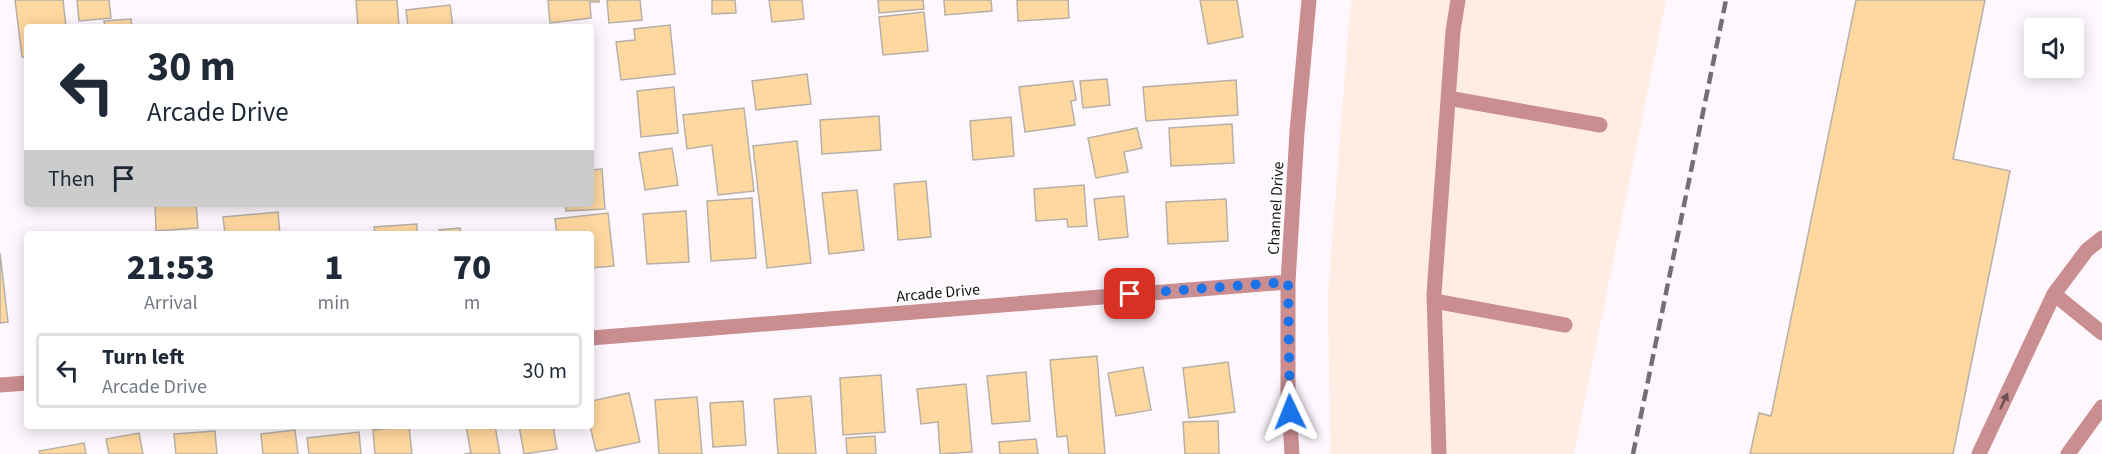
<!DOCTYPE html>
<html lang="en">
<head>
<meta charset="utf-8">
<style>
  body { margin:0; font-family:"Source Sans 3",sans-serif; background:#f2f2f3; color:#1f2937; height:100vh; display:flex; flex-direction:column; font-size:22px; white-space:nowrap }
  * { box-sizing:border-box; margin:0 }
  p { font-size:20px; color:#747a83 }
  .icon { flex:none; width:33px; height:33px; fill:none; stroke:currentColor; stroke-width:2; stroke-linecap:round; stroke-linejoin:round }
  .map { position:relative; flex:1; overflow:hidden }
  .sheet { position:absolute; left:24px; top:231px; width:570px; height:198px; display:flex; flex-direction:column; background:#fff; border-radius:6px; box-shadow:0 3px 15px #0003 }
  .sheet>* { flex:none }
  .hud { position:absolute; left:24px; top:24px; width:570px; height:183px; border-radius:6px; box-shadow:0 3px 15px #0003; background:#fff; color:#1f2937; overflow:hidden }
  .fabs { position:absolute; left:2024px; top:18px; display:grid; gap:12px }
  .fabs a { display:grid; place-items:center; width:60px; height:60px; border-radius:6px; background:#fff; box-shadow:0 3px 15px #0003; font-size:30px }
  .pin { position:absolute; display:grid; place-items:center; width:51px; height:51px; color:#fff; margin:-26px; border-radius:12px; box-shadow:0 3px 9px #0006 }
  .me { position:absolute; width:66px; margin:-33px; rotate:358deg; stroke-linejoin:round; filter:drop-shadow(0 0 4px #0008) }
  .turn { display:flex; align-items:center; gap:21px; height:126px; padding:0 24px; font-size:27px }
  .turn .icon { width:78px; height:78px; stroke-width:2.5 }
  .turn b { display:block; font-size:42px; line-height:51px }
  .then { display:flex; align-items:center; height:57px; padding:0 24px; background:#0003; gap:12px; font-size:22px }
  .eta { display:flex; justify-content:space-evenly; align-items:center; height:102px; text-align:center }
  .eta b { font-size:36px; font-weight:800; line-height:42px }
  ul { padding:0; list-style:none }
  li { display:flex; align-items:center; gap:18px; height:75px; margin:0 12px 9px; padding:0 12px; border:3px solid #e0e1e3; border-radius:6px }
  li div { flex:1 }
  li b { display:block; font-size:22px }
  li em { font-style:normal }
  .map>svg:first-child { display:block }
</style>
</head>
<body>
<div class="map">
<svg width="2102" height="454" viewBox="0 0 2102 454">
  <rect width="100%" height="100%" fill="#fef8fe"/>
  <!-- industrial -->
  <path fill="#ffece3" d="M1352,0h314l-92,454h-244l-2,-161 21,-273z"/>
  <!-- building -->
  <path fill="#ffd89f" stroke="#b6b0a8" stroke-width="1.5" d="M15,0h48l3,27h-39v30h-5z
    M77,0h32l2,18 -32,3z
    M356,0h41l2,27h-41z
    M548,0h51v2h-9l1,16 -41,5z
    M607,0h33l2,20 -33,3z
    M712,0h23l1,13 -24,1z
    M769,0h33l2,19 -32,3z
    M878,0h45l1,9 -45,4z
    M944,0h47l1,11 -47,4z
    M1017,0h51l1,18 -51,3z
    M1200,0h37l6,37 -35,7z
    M1856,0h129l-32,159 57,12 -57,283h-203l9,-41 12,3z
    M450,5l3,22h-45l-2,-17z
    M924,12l4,39 -45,4 -4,-38z
    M131,19l1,8h-27l-1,-6z
    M670,25l5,49 -54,6 -5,-38 19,-2 -1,-11z
    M807,74l4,30 -55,6 -4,-29z
    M1107,79l3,26 -27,3 -3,-27z
    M1236,80l2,35 -92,6 -3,-34z
    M1073,81l3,19 -5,1 4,24 -50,7 -6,-45z
    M674,87l4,46 -37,4 -4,-46z
    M744,108l10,83 -36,4 -6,-50 -25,4 -4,-34z
    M879,116l2,34 -59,4 -2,-34z
    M1011,117l3,39 -41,4 -3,-39z
    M1232,124l2,39 -63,3 -2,-38z
    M1137,128l5,20 -18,4 4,20 -32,6 -8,-40z
    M797,141l14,122 -44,5 -14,-122z
    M672,148l6,37 -33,5 -6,-37z
    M602,169l3,40 -39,2v-7h25v-34z
    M926,181l5,56 -33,3 -4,-56z
    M1084,185l3,41 -19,1 -1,-8 -31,2 -2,-32z
    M857,190l7,60 -35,4 -7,-61z
    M1124,196l4,41 -29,3 -5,-41z
    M752,198l4,60 -45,3 -4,-60z
    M1226,199l2,42 -60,3 -2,-42z
    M155,204h41l2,24 -42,3z
    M686,211l3,51 -42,2 -4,-50z
    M278,212l2,22h-55l-2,-17z
    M608,213l6,53 -23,2v-34h-34l-2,-15z
    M417,224v10h-42l-1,-7z
    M460,228l1,6h-22v-4z
    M0,253l8,69 -8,1z
    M1097,356l8,98h-36l-2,-18 -10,1 -7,-77z
    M1228,362l7,50 -46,6 -6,-50z
    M1143,367l8,43 -35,6 -8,-43z
    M1026,372l4,49 -38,3 -5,-48z
    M881,375l4,57 -42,3 -3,-57z
    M966,384l6,68 -32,2 -2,-32 -17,2 -4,-35z
    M629,393l11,49 -44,9 -6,-25 1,-25z
    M811,396l5,58h-38l-4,-55z
    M697,397l5,57h-43l-4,-54z
    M743,401l3,44 -33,2 -3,-44z
    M1218,421l1,33h-34l-2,-32z
    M409,426l3,28h-37l-2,-24z
    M466,426h29l5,28h-36l7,-1z
    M519,426h34l4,23 -33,5z
    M295,430l3,24h-35l-2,-20z
    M215,431l2,23h-41l-2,-20z
    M359,432l2,22h-52l-2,-16z
    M139,433l4,21h-34l-3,-15z
    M875,436l1,18h-29l-1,-16z
    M1036,439l2,15h-38l-1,-12z
    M84,443l2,11h-46l-1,-3z"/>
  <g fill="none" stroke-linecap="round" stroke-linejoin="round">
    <!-- minor -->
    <path stroke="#ca8d90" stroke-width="15" d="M1448,98l152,27
      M2054,294l48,39
      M1434,301l131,24
      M591,338l697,-56
      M0,385l27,-2
      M1292,454l-4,-63v-109l9,-150 12,-132
      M1439,454l-5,-160 19,-263 5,-31
      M1979,454l75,-160 33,-44 15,-12
      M2068,454l34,-47"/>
    <!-- rail -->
    <path stroke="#736f73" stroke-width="4.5" stroke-dasharray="12 6" stroke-linecap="butt" d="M1633,454l93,-454"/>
  </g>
  <!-- one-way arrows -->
  <defs><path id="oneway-solid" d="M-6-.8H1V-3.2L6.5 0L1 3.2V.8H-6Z" transform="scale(1.5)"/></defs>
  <use fill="#6e4f52" href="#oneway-solid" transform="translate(2004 401) rotate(-65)"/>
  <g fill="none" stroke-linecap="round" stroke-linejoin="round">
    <!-- route -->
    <path stroke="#1a73e8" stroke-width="10" stroke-dasharray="0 18" d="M1130,294l158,-12 2,130"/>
  </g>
  <g text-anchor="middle" stroke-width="4.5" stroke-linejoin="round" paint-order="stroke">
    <!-- street labels -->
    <g font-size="16" fill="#131113" stroke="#fff">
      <text transform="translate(1275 208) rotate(-87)" y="6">Channel Drive</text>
      <text transform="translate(938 292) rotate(-5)" y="6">Arcade Drive</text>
    </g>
  </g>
</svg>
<div class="fabs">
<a><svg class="icon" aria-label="sound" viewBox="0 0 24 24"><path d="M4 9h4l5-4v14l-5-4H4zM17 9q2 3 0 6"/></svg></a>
</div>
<div class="pin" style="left:1130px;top:294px;background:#d93025"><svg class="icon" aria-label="arrive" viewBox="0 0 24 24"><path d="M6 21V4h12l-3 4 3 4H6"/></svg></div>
<svg class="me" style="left:1290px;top:412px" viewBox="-20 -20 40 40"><path d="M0-17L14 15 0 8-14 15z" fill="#1a73e8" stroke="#fff" stroke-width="4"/></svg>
<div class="hud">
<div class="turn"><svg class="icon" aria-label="left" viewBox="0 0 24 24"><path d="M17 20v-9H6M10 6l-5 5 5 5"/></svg><div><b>30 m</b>Arcade Drive</div></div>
<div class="then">Then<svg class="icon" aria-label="arrive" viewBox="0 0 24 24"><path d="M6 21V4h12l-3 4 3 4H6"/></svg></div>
</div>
<section class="sheet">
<div class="eta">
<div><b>21:53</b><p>Arrival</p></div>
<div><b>1</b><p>min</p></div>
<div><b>70</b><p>m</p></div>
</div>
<ul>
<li><svg class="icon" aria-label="left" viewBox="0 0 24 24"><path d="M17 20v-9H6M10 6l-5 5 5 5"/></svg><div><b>Turn left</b><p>Arcade Drive</p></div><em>30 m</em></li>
</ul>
</section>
</div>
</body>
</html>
